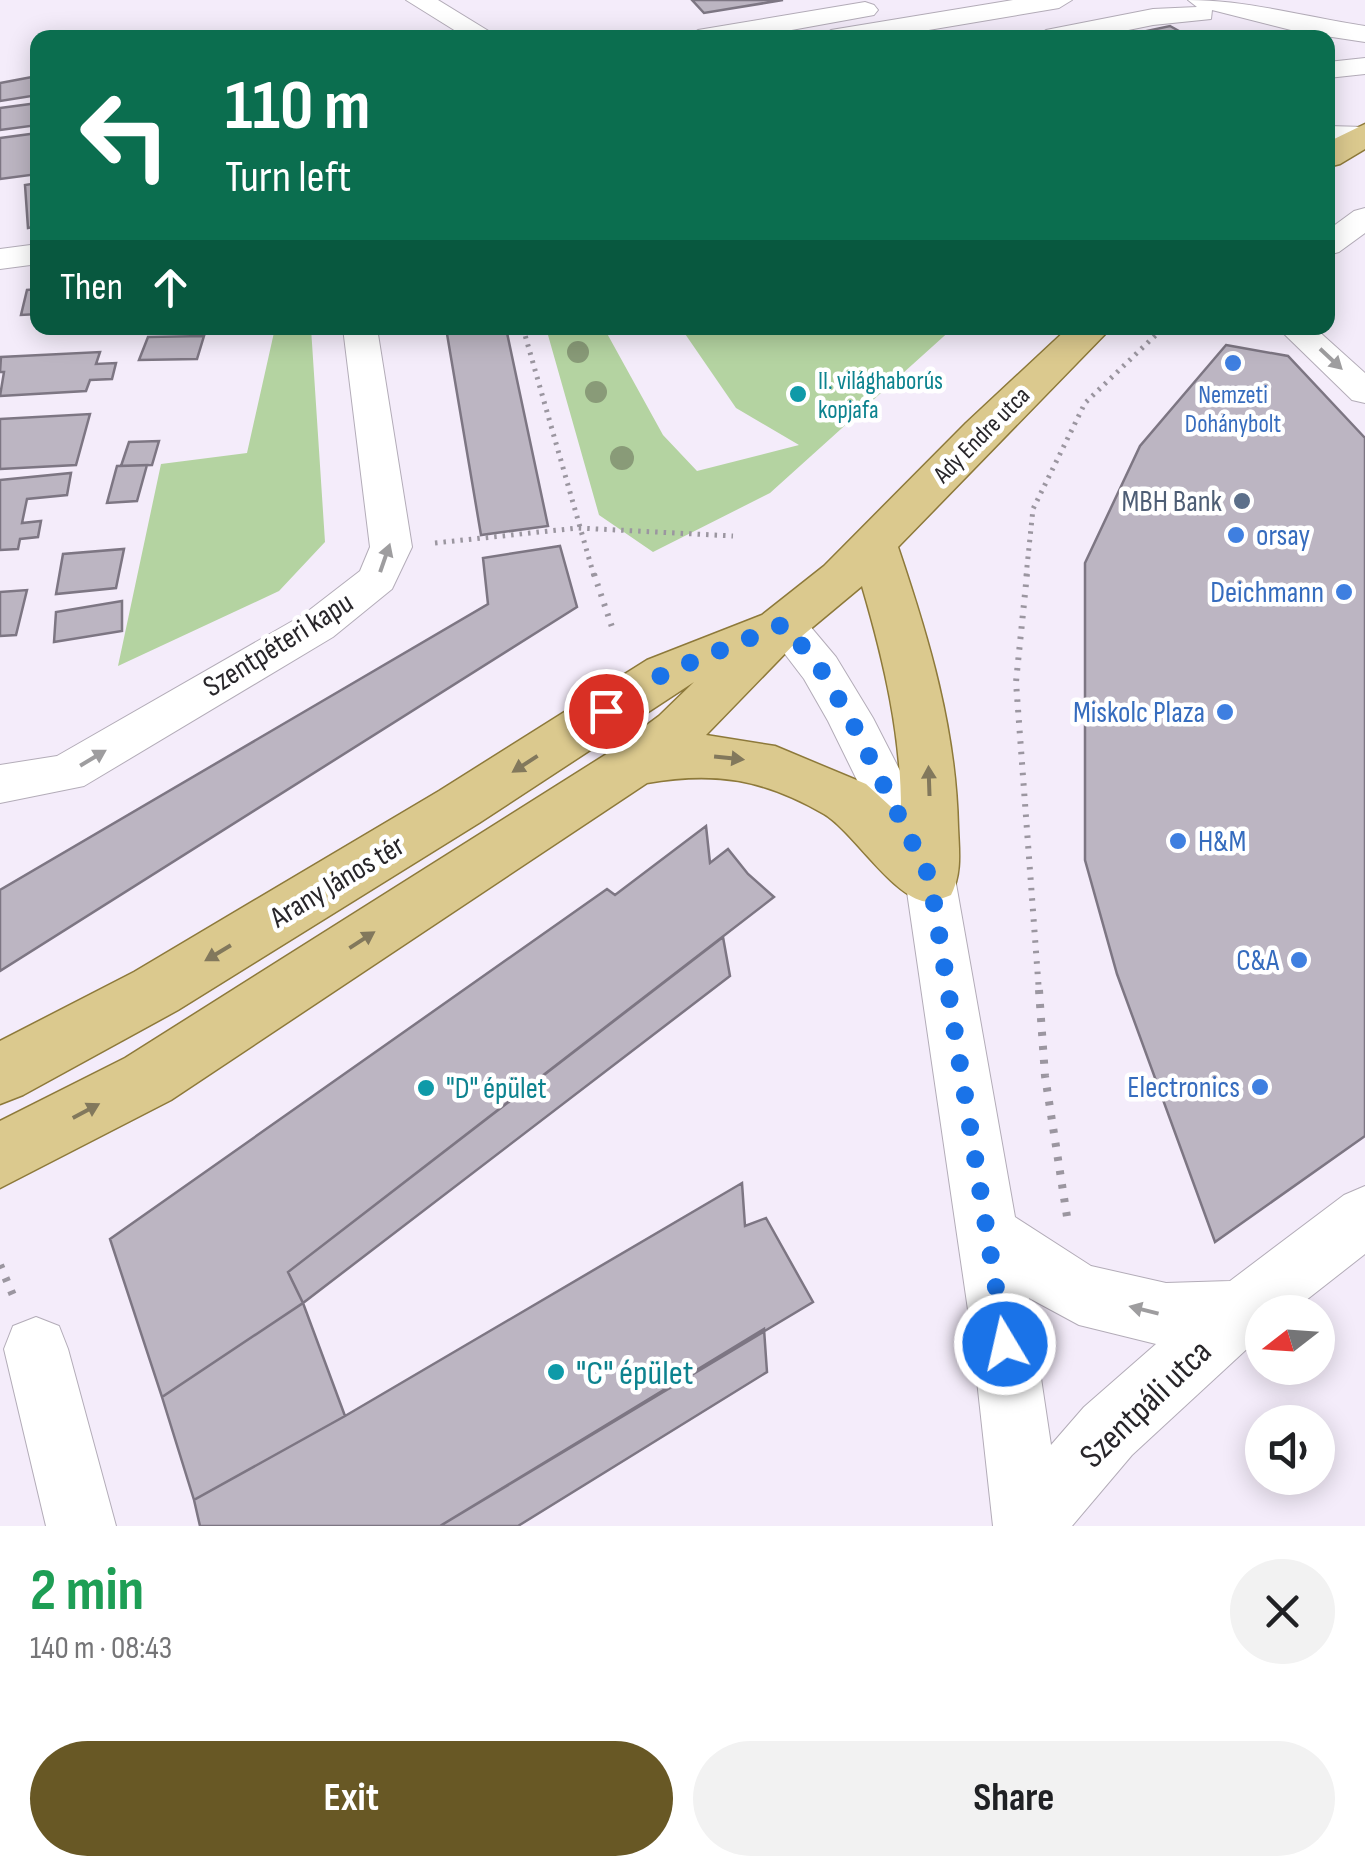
<!DOCTYPE html>
<html lang="en">
<head>
<meta charset="utf-8">
<style>
  body { margin:0; font-family:"Sofia Sans Condensed",sans-serif; background:#f2f2f2; color:#202124; height:100vh; display:flex; flex-direction:column; font-size:38px; white-space:nowrap }
  * { box-sizing:border-box; margin:0 }
  p { font-size:32px; color:#757577 }
  .icon { flex:none; width:55px; height:55px; fill:none; stroke:currentColor; stroke-width:2; stroke-linecap:round; stroke-linejoin:round }
  .map { position:relative; height:1526px; overflow:hidden }
  .details { display:flex; flex-direction:column; background:#fff; flex:1 }
  .details>* { flex:none }
  .top-card { position:absolute; left:30px; top:30px; width:1305px; height:305px; border-radius:20px; box-shadow:0 5px 25px #0003; background:#0b6e4f; color:#fff; overflow:hidden }
  .needle { width:65px; rotate:253deg }
  .tools { position:absolute; left:1245px; top:1295px; display:grid; gap:20px }
  .tools a { display:grid; place-items:center; width:90px; height:90px; border-radius:50%; background:#fff; box-shadow:0 5px 25px #0003; font-size:50px }
  .pin { position:absolute; display:grid; place-items:center; width:85px; height:85px; color:#fff; margin:-42px; border:5px solid #fff; border-radius:50%; box-shadow:0 2px 10px #0007 }
  .me { position:absolute; width:110px; margin:-55px; rotate:351deg; stroke-linejoin:round; filter:drop-shadow(0 0 8px #0008) }
  .turn { display:flex; align-items:center; gap:35px; height:210px; padding:0 30px; font-size:45px }
  .turn .icon { width:130px; height:130px; stroke-width:2.5 }
  .turn b { display:block; font-size:70px; line-height:85px }
  .then { display:flex; align-items:center; height:95px; padding:0 30px; background:#0003; gap:20px; font-size:38px }
  .round { display:grid; place-items:center; flex:none; width:105px; height:105px; border-radius:52px; background:#f2f2f2 }
  .headline { display:flex; align-items:center; justify-content:space-between; height:170px; padding:0 30px }
  h1 { font-size:60px; font-weight:700; line-height:75px; color:#1e9e55 }
  .action { display:flex; gap:20px; margin-top:auto; padding:20px 30px }
  .action a { flex:1; height:115px; border-radius:60px; background:#685825; color:#fff; font-size:40px; font-weight:700; line-height:115px; text-align:center }
  .action a+a { background:#f2f2f2; color:#202124 }
  .map>svg:first-child { display:block }
</style>
</head>
<body>
<div class="map">
<svg width="1365" height="1526" viewBox="0 0 1365 1526">
  <rect width="100%" height="100%" fill="#f4ecfa"/>
  <!-- green -->
  <path fill="#b4d3a1" d="M275,328h36l14,214 -46,49 -161,75 43,-202 86,-11z
    M546,328h58l59,107 34,36 102,-26 -63,-37 -55,-80h272l-183,165 -117,59 -54,-37z"/>
  <!-- building -->
  <path fill="#bcb5c2" stroke="#7d7683" stroke-width="2.5" d="M692,0h91l-79,13z
    M1170,26l18,10 -74,2z
    M32,77l1,7 5,-1v12l-38,6v-18z
    M38,103v22l-38,5v-22z
    M38,133v41l-38,5v-41z
    M38,183v43l-10,2 -3,-43z
    M38,289v25l-17,1 6,-25z
    M446,328h60l42,198 -67,9z
    M204,336l-7,23 -58,1 9,-23z
    M1226,345l62,11 77,82v698l-150,106 -98,-268 -32,-114v-297l55,-117z
    M100,352l-4,12 20,-1 -4,16 -22,1 -4,11 -86,5 4,-24h-4l1,-15z
    M90,414l-14,51 -76,4v-50z
    M159,441l-7,24 -31,1 8,-24z
    M147,465l-10,36 -30,2 10,-37z
    M71,473l-4,22 -40,4 -5,24 19,-2 -3,16 -18,2 -2,10 -18,1v-70z
    M560,546l17,61 -577,364v-81l488,-286 -5,-46z
    M124,549l-8,39 -60,6 7,-40z
    M27,590l-11,45 -16,1v-44z
    M122,601v30l-68,11 2,-30z
    M706,826l4,37 18,-14 20,25 26,23 -486,375 15,31 -141,94 -52,-158 497,-350 8,6z
    M723,937l7,39 -427,327 -15,-31z
    M742,1183l3,43 21,-8 47,84 -373,224h-240l-6,-26 151,-84z
    M303,1303l42,113 -151,84 -32,-103z
    M764,1329l3,43 -249,154h-78z"/>
  <g fill="none" stroke-linecap="round" stroke-linejoin="round">
    <!-- minor casing -->
    <g stroke="#b3acb8" stroke-width="2">
      <path id="minor" d="M406,0h32l62,38h-33z
        M1013,0h59l-13,8 -178,30h-63l13,-8z
        M1188,0c60,0 118,17 177,26v16l-66,-10 -87,-22 -1,9 -58,6 -64,13h-56l13,-8 107,-21 44,-2z
        M865,2l9,3 4,5 -4,5 -99,18 -8,5h-82l13,-8z
        M1365,58v16l-37,4v-16z
        M1328,126l37,1v16l-37,1z
        M1365,208v25l-26,19 -11,3v-25l26,-19z
        M38,244v20l-38,5v-20z
        M343,328h34l35,219 -20,42 -59,48 -249,149 -84,17v-38l57,-9 246,-141 57,-44 10,-24z
        M1278,328h37l50,45v30l-13,-3z
        M784,609l15,4 37,44 37,61 82,160 60,339 76,49 75,17 64,-2 114,-86 21,-9v68l-74,58h-29v23l-130,120 -60,71h-79l-20,-182 -68,-466 -77,-157 -24,-42 -42,-55 7,-11zM1029,1298l50,27 77,19 -72,63 -33,38z
        M36,1317l23,9 9,23 48,177h-70l-42,-177 9,-23z"/>
    </g>
    <!-- major casing -->
    <g stroke="#8d793a" stroke-width="3">
      <path id="major" d="M1365,124v25l-25,15 -12,3v-25z
        M1068,328h43l-213,219c31,92 58,182 60,280 1,25 4,46 -7,68 -6,2 -16,7 -22,7 -35,-2 -75,-70 -105,-88 -61,-35 -109,-43 -177,-31l-476,317 -171,88v-67l125,-63 488,-308 46,-34 35,-34 -215,141 -301,187 -155,85 -23,9v-63l134,-69 305,-181 208,-131 115,-45 62,-49 142,-143zM862,586c22,75 40,151 39,230l-35,-32 -91,-38 -69,-11 96,-99z"/>
    </g>
    <!-- path-far2 -->
    <path stroke="#9b96a0" stroke-width="5" stroke-dasharray="2.5 6" stroke-linecap="butt" d="M523,328l71,248
      M435,543l143,-15 155,8
      M1026,576l7,-67 52,-106 78,-75"/>
    <!-- path-far1 -->
    <path stroke="#9b96a0" stroke-width="6" stroke-dasharray="2.5 8" stroke-linecap="butt" d="M594,574l19,56
      M1027,574l-11,108 23,310"/>
    <!-- path -->
    <path stroke="#9b96a0" stroke-width="8" stroke-dasharray="4 10" stroke-linecap="butt" d="M1039,990l6,86 23,147
      M0,1265l15,35"/>
    <!-- minor -->
    <use href="#minor" fill="#fff" fill-rule="evenodd"/>
    <!-- major -->
    <use href="#major" fill="#dbc98e" fill-rule="evenodd"/>
  </g>
  <!-- trees -->
  <g fill="#899b78">
    <circle cx="578" cy="352" r="11"/>
    <circle cx="596" cy="392" r="11"/>
    <circle cx="622" cy="458" r="12"/>
  </g>
  <!-- one-way arrows -->
  <defs><path id="oneway-solid" d="M-6-.8H1V-3.2L6.5 0L1 3.2V.8H-6Z" transform="scale(2.5)"/></defs>
  <g fill="#9e9d9f">
    <use href="#oneway-solid" transform="translate(1331 359) rotate(43)"/>
    <use href="#oneway-solid" transform="translate(385 558) rotate(-71)"/>
    <use href="#oneway-solid" transform="translate(93 758) rotate(-31)"/>
    <use href="#oneway-solid" transform="translate(1144 1310) rotate(-166)"/>
  </g>
  <g fill="#82785c">
    <use href="#oneway-solid" transform="translate(729 758) rotate(6)"/>
    <use href="#oneway-solid" transform="translate(525 764) rotate(147)"/>
    <use href="#oneway-solid" transform="translate(929 781) rotate(-92)"/>
    <use href="#oneway-solid" transform="translate(362 940) rotate(-33)"/>
    <use href="#oneway-solid" transform="translate(218 953) rotate(149)"/>
    <use href="#oneway-solid" transform="translate(86 1111) rotate(-28)"/>
  </g>
  <g fill="none" stroke-linecap="round" stroke-linejoin="round">
    <!-- route -->
    <path stroke="#1a73e8" stroke-width="18" stroke-dasharray="0 32.4" d="M606,711l59,-38 119,-49 36,44 30,50 80,160 75,466"/>
  </g>
  <!-- markers -->
  <g fill="#3f7fe0" stroke="#fff" stroke-width="4">
    <circle cx="1233" cy="363" r="10"/>
    <circle cx="1236" cy="535" r="10"/>
    <circle cx="1344" cy="592" r="10"/>
    <circle cx="1225" cy="712" r="10"/>
    <circle cx="1178" cy="841" r="10"/>
    <circle cx="1299" cy="960" r="10"/>
    <circle cx="1260" cy="1087" r="10"/>
  </g>
  <g fill="#0f9aa8" stroke="#fff" stroke-width="4">
    <circle cx="798" cy="394" r="10"/>
    <circle cx="426" cy="1088" r="10"/>
    <circle cx="556" cy="1372" r="10"/>
  </g>
  <circle fill="#5c6f8a" stroke="#fff" stroke-width="4" cx="1242" cy="501" r="10"/>
  <g text-anchor="middle" stroke-width="9" stroke-linejoin="round" paint-order="stroke">
    <!-- far-culture labels -->
    <g font-size="25" fill="#0d838f" stroke="#fff" text-anchor="start">
      <text x="818" y="389">II. világhaborús<tspan x="818" dy="29">kopjafa</tspan></text>
    </g>
    <!-- far-shop labels -->
    <g font-size="25" fill="#366cbe" stroke="#fff">
      <text x="1233" y="403">Nemzeti<tspan x="1233" dy="29">Dohánybolt</tspan></text>
    </g>
    <!-- far-street labels -->
    <g font-size="25" fill="#28262a" stroke="#fff">
      <text transform="translate(981 434) rotate(-45)" y="9">Ady Endre utca</text>
    </g>
    <!-- service labels -->
    <g font-size="30" fill="#4e5e75" stroke="#fff" text-anchor="end">
      <text x="1222" y="511">MBH Bank</text>
    </g>
    <!-- shop labels -->
    <g font-size="30" fill="#366cbe" stroke="#fff" text-anchor="end">
      <text x="1256" y="545" text-anchor="start">orsay</text>
      <text x="1324" y="602">Deichmann</text>
      <text x="1205" y="722">Miskolc Plaza</text>
      <text x="1198" y="851" text-anchor="start">H&amp;M</text>
      <text x="1279" y="970">C&amp;A</text>
      <text x="1240" y="1097">Electronics</text>
    </g>
    <!-- street labels -->
    <g font-size="30" fill="#28262a" stroke="#fff">
      <text transform="translate(278 644) rotate(-32)" y="10">Szentpéteri kapu</text>
      <text transform="translate(337 881) rotate(-31)" y="10">Arany János tér</text>
    </g>
    <!-- culture labels -->
    <g font-size="30" fill="#0d838f" stroke="#fff" text-anchor="start">
      <text x="446" y="1098">"D" épület</text>
    </g>
    <!-- near-culture labels -->
    <g font-size="35" fill="#0d838f" stroke="#fff" text-anchor="start">
      <text x="576" y="1384">"C" épület</text>
    </g>
    <!-- near-street labels -->
    <g font-size="35" fill="#28262a" stroke="#fff">
      <text transform="translate(1145 1403) rotate(-44)" y="12">Szentpáli utca</text>
    </g>
  </g>
</svg>
<div class="tools">
<a><svg class="needle" viewBox="-14 -14 28 28"><path d="M0-13l5 13h-10z" fill="#e53935"/><path d="M0 13l5-13h-10z" fill="#757577"/></svg></a>
<a><svg class="icon" aria-label="sound" viewBox="0 0 24 24"><path d="M4 9h4l5-4v14l-5-4H4zM17 9q2 3 0 6"/></svg></a>
</div>
<div class="pin" style="left:606px;top:711px;background:#d93025"><svg class="icon" aria-label="arrive" viewBox="0 0 24 24"><path d="M6 21V4h12l-3 4 3 4H6"/></svg></div>
<svg class="me" style="left:1005px;top:1344px" viewBox="-20 -20 40 40"><circle r="17" fill="#1a73e8" stroke="#fff" stroke-width="3"/><path d="M0-11L8 9 0 5-8 9z" fill="#fff"/></svg>
<div class="top-card">
<div class="turn"><svg class="icon" aria-label="left" viewBox="0 0 24 24"><path d="M17 20v-9H6M10 6l-5 5 5 5"/></svg><div><b>110 m</b>Turn left</div></div>
<div class="then">Then<svg class="icon" aria-label="ahead" viewBox="0 0 24 24"><path d="M12 20V5M6 11l6-6 6 6"/></svg></div>
</div>
</div>
<section class="details">
<div class="headline"><div><h1>2 min</h1><p>140 m · 08:43</p></div><a class="round"><svg class="icon" aria-label="close" viewBox="0 0 24 24"><path d="M6 6l12 12M18 6L6 18"/></svg></a></div>
<div class="action"><a>Exit</a><a>Share</a></div>
</section>
</body>
</html>
